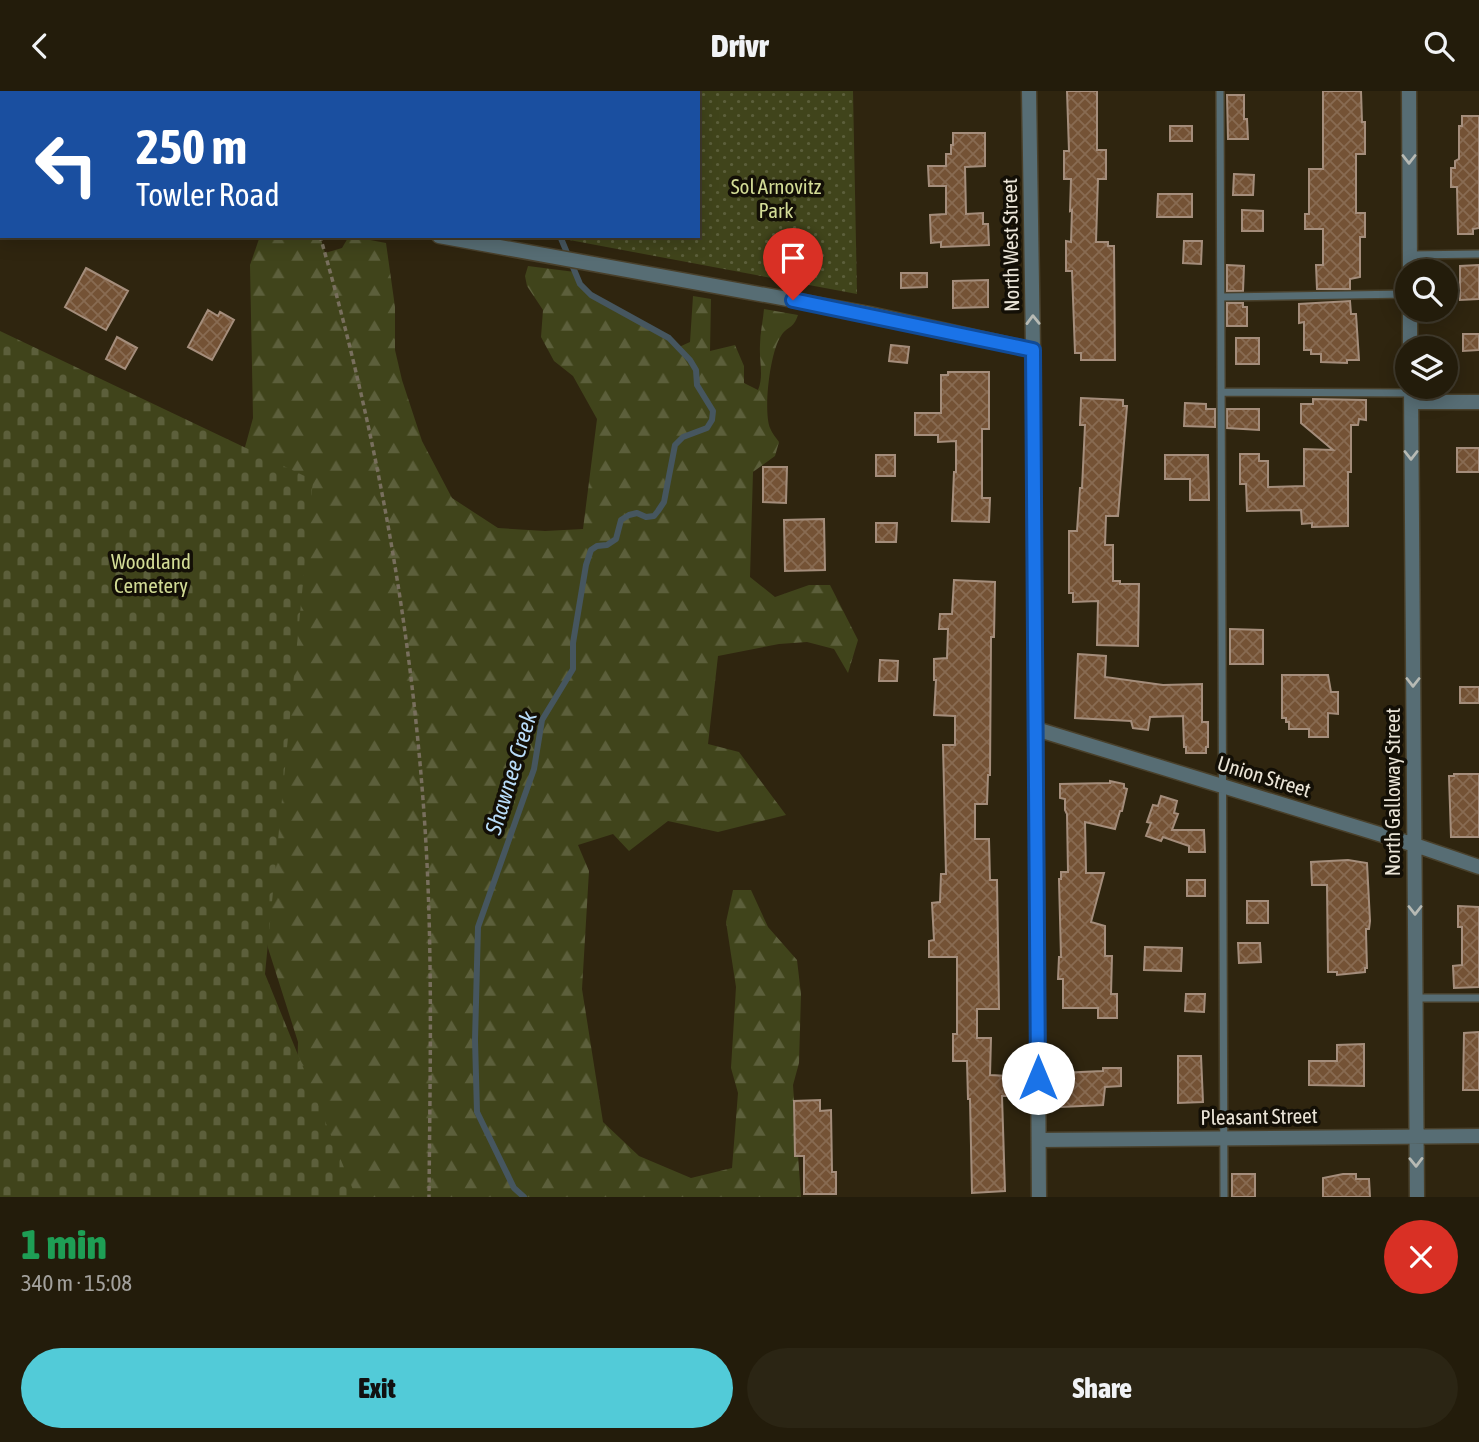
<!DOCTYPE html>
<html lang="en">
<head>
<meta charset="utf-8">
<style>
  body { margin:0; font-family:"Asap Condensed",sans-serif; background:#2b2514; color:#f1f3f6; height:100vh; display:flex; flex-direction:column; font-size:26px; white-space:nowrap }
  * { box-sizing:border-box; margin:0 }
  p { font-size:23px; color:#a3a19d }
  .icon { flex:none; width:38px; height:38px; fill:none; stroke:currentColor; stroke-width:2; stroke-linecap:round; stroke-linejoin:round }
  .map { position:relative; height:1106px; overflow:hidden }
  .side { display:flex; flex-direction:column; background:#231c0b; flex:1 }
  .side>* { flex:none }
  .guide { position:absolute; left:0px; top:0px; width:700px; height:147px; box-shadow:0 4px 18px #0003,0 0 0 2px #403a2c; background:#1a4fa0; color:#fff; overflow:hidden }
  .tools { position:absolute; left:1395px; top:168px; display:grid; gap:14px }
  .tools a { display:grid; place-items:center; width:63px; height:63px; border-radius:50%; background:#231c0b; box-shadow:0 4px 18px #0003,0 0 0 2px #403a2c; font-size:35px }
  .pin { position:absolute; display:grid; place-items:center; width:60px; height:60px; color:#fff; margin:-72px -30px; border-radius:50% 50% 50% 0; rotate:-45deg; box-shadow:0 0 7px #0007 }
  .pin .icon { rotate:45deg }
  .me { position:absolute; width:77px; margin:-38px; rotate:0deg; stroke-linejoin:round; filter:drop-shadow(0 0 5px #0008) }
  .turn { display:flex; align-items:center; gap:24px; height:147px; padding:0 21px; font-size:32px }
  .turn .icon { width:91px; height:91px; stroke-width:2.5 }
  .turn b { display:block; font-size:49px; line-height:60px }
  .round { display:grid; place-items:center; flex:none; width:74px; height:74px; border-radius:37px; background:#2b2514 }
  .summary { display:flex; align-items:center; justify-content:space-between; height:119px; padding:0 21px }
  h1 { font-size:42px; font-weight:800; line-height:52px; color:#1e9e55 }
  .action { display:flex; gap:14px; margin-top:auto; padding:14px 21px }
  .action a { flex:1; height:80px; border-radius:42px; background:#52cbd8; color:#111; font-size:28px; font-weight:800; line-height:80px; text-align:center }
  .action a+a { background:#2b2514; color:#f1f3f6 }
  header { display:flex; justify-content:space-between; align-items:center; height:91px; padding:0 21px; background:#231c0b; font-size:32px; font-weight:800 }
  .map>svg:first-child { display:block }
</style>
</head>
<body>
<header><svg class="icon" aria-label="back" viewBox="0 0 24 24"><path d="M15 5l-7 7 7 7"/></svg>Drivr<svg class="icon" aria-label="search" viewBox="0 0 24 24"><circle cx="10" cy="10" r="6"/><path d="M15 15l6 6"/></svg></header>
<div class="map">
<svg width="1479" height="1106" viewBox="0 0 1479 1106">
  <defs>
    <pattern id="grass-dots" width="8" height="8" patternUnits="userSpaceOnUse" patternTransform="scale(1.75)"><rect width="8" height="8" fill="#40441b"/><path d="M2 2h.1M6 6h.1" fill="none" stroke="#5c5f3b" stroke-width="1.8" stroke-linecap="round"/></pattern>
    <pattern id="forest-firs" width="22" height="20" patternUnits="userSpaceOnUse" patternTransform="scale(1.75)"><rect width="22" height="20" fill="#40441b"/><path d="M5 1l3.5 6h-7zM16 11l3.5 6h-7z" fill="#5c5f3b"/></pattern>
    <pattern id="cemetery-stones" width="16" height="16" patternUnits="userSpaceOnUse" patternTransform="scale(1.75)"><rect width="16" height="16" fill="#40441b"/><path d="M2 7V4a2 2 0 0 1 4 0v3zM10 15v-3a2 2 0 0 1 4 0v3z" fill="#5c5f3b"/></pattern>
    <pattern id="building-cross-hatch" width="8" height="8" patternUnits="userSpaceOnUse" patternTransform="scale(1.75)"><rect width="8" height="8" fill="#745235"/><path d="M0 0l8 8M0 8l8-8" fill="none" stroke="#886b52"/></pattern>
  </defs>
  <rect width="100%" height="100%" fill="#2f250f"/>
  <!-- grass -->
  <path fill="url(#grass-dots)" d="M255,0h598l4,203 -309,-58h150v-143z"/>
  <!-- forest -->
  <path fill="url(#forest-firs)" d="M415,0h190l-188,2z
    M260,145h60l5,17 17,-5 7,-12 37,7 9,64v43l7,30 20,61 30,57 46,30 47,3 38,-2 14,-110 -24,-43 -19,-15 -13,-24 2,-27 -16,-24 -2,-10 3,-10 47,6c13,31 65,50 94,66l10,9 11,-5 3,-46 18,3 -1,52 25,-6 9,21v17l14,7c6,-14 1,-29 2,-45 0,-12 3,-24 4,-36l34,6c-5,15 -10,10 -17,21 -11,16 -18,74 -11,92 2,5 6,10 9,14l-4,14 -22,16 -3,105 25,20 34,-12h21l28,55 -10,33 -14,-24 -27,-7 -28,2 -61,12 -10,88 31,8 47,63 -68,17 -50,-11 -39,30 -16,-17 -35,11 11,26 -7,118 21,133 36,34 52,22 41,-10 6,-75 -7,-25 5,-81 -10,-65 7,-32h18l17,37 29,33 4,34 -2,69 -6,22 8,112h-462l-42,-121 1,-34 -30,-94 -8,-38 -12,-454 -3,-9 8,-29 -3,-153z"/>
  <!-- cemetery -->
  <path fill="url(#cemetery-stones)" d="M0,240l313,149 -48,494 91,223h-356z"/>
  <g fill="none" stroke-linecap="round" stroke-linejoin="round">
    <!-- stream -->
    <path stroke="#46565f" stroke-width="6" d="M516,0l1,2
      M524,1106l-10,-9 -37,-76 -2,-72 3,-113 56,-158 8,-49 31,-51v-26l13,-78 5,-15 6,-4 10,-1 9,-6 5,-19 8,-5 8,-2 9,4 8,-1 4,-5 6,-9 11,-57 8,-8 24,-9 5,-8 1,-9 -16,-26 -1,-15 -6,-10 -21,-22 -78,-43 -11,-11 -20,-48"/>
  </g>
  <!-- building -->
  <path fill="url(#building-cross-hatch)" stroke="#a48d7b" stroke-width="2" d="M1067,0h30v59h9v29h-8l-2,63h12v4h6l1,114h-34v-7h-6l-3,-82h-6v-30l5,1 1,-32 -2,1 1,-32h-7v-28h5z
    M1323,0h38l1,31h3v32h-9v59h9v24h-5v40l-10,2v10h-33l-1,-24h7v-36h-18v-15h4v-45h14z
    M1227,4h17v24h3l1,20h-20z
    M1462,25h17v112l-6,1v5h-15l-1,-47h-6v-19h4v-7l4,-2v-33h3z
    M1170,35h22v15h-22z
    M953,42h32v33l-20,1 1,47 17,-1v11h5l1,21 -48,2v-5l-10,1 -1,-28 16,-1v-28h-17l-1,-20h18v-12h5v-9h2z
    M1234,83l20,1 -1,20h-20z
    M1158,103h34v23h-35z
    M1242,119l21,1v20h-21z
    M1184,150h18l-1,23 -18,-1z
    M1227,174l17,1 -1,25h-16z
    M1479,174v34l-19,1v-34z
    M86,177l42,23 -22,39 -41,-23z
    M901,182h26v14l-26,1z
    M988,189v27l-35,1v-27z
    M1350,210l1,13h5l3,46h-12v3l-26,-1v-8h-10v-4h-7v-28l-5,1v-19z
    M1227,212h16v4h4v19h-20z
    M208,219l10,6 2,-4 14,8 -22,40 -24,-13z
    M1463,243h16v16l-16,1z
    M117,246l20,11 -12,21 -19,-10z
    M1236,247h23v26h-23z
    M891,254l18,2 -2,16 -18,-2z
    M948,281h41v57h-7v69h8l-1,24 -37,-1 2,-49h2v-31l-18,1v-7h-23v-22h26v-38h7z
    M1081,307l42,2v6h4l-9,110h-12l-1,29h8v36h7v3h19l-1,62 -41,-1 1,-44 -25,1v-9h-4v-62h8l3,-43h2l3,-63h-5z
    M1313,308l53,1v20l-7,-1 -1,6h-7v47h-3v54l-36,1v-4l-10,1 -1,-14 -54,1 -1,-27h-6v-30h19v7h9v26l36,-1v-37l29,1 -32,-27v-19h12z
    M1185,312l21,1v5h9v18l-31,-1z
    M1227,318h32v21l-32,-2z
    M1457,357h22v24h-22z
    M876,364h19v21h-19z
    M1165,364h43l1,45h-19v-21h-25z
    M763,376h24l-1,36 -23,-1z
    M824,428l1,51 -40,1 -1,-51z
    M876,432h21l-1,19h-20z
    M954,489l41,2 -1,55h-3l-1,138h-2l-1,29h-12v35h14l1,41h7l2,129h-22v29h14l-1,37 18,1v20h-6l3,95 -33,2 -2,-94h-2l-1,-38h-14v-27h4v-77h-28v-16l5,-1 -2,-37 8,-1 1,-28h5l-3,-129h12v-29l-21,-1 2,-35h-2v-21l13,-1 1,-29h-9l1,-15h12z
    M1230,538l33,1v34h-33z
    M1078,563l28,2 -1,21 58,8 39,-1v38h6v25h-2v6h-20v-6h-2l-1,-31 -33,1 -2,13 -15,-2 -2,-7 -56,-3z
    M880,569l18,1 -1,20h-18z
    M1282,584h46l3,17h7v22l-10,-1v24h-19v-8h-20v-7h-3v-4h-4z
    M1460,596h19v16h-19z
    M1454,683h25v63h-28l-2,-61h5z
    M1110,690l14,3v4l3,1 -5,22h-2l-5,18 -30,-7 1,51h18l-13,49 14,4v30h7l-1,38h6v24h-19v-10h-35v-29h-5l1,-22h2l-2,-78h2v-7h7l-1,-58 -2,-4v-11l-5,-1v-14l50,-1z
    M1161,705l16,5 -3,12 4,1 -6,16h32l1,22h-16v-6l-26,-9 -2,4 -15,-5 5,-13 -4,-1 6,-17 5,1z
    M1348,769l19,3 3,58 -1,8h-3v3l1,36h-2v4l-28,3v-3h-9l-1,-87h-15l-1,-23z
    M1187,789h18v16h-18z
    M1247,810h21v22h-21z
    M1458,815l21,1v80l-25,1 -1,-22 9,-1v-38h-4z
    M1238,852h22l1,19 -22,1z
    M1145,856l37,1 -1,23 -37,-1z
    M1186,903h19l-1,18 -19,-1z
    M1479,941v58h-16l1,-57z
    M1364,953v42l-55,-1v-24h28v-16z
    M1178,965h23l2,46 -25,1z
    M1103,977h18v18l-16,1 -2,18 -42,2 -2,-34 44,-2z
    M820,1009v11l11,-1 1,62h4v22h-32v-38h-9l-1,-55z
    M1232,1083h23v23h-23z
    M1343,1083h13v5h13l1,18h-47v-19z"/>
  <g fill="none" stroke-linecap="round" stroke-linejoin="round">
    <!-- service casing -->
    <g stroke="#49402b" stroke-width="10">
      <path id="service" d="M1220,0l4,1106
        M1410,164l69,-1
        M1222,206l185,-3
        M1221,301l190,1
        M1416,907h63"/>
    </g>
    <!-- minor casing -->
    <g stroke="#49402b" stroke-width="17">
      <path id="minor" d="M157,0l1,2
        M1029,0l4,259 6,847
        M1409,0l1,180
        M439,145l431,78 163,36
        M1410,219v38
        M1411,296l6,810
        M1411,311h68
        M1036,638l379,116 64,22
        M1039,1049l440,-4"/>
    </g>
    <!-- path -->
    <path stroke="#786f5d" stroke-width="3.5" stroke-dasharray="5 3.5" stroke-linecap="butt" d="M206,0l2,2
      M273,0v2
      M378,0l1,2
      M682,2l8,-2
      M320,145c56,193 92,391 105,592 8,123 5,246 4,369"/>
    <!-- service -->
    <use href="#service" stroke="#576d74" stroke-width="7"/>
    <!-- minor -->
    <use href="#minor" stroke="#576d74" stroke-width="14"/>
  </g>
  <!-- one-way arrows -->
  <defs><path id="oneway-chevron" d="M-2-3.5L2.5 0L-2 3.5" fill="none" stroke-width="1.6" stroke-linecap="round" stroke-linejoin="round" transform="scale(1.75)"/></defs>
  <g stroke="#b7bab4">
    <use href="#oneway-chevron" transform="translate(1409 68) rotate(90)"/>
    <use href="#oneway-chevron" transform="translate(1033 229) rotate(-91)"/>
    <use href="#oneway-chevron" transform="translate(1411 364) rotate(90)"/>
    <use href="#oneway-chevron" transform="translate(1413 591) rotate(90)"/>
    <use href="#oneway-chevron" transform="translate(1415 819) rotate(90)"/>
    <use href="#oneway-chevron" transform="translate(1416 1071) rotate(89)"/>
  </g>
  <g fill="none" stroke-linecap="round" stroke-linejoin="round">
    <!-- route casing -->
    <g stroke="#114b97" stroke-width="18">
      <path id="route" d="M793,209l240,50 5,728"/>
    </g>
    <!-- route -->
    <use href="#route" stroke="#1a73e8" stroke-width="12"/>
  </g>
  <g text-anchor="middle" stroke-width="7" stroke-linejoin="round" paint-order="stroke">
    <!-- park labels -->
    <g font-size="21" fill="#d3dc96" stroke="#130f06">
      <text x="776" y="103">Sol Arnovitz<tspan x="776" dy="24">Park</tspan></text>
      <text x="151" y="478">Woodland<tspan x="151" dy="24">Cemetery</tspan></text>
    </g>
    <!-- street labels -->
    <g font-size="21" fill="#eae4d7" stroke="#130f06">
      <text transform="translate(1011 154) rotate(-91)" y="7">North West Street</text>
      <text transform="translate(1264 686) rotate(17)" y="7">Union Street</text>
      <text transform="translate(1393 701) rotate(-90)" y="7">North Galloway Street</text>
      <text transform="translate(1259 1026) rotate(-1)" y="7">Pleasant Street</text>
    </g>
    <!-- water labels -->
    <g font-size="23" font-style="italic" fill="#b9ddfa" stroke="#130f06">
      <text transform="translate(511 682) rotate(-73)" y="8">Shawnee Creek</text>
    </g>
  </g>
</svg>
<div class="tools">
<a><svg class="icon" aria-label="search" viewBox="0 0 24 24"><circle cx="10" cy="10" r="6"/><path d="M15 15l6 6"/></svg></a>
<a><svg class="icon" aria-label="layers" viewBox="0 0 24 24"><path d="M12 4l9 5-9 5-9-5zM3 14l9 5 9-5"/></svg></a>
</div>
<div class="pin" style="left:793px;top:209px;background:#d93025"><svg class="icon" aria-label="arrive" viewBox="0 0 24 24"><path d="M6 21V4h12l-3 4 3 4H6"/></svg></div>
<svg class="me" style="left:1038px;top:987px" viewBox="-20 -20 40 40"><circle r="19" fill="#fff"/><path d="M0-13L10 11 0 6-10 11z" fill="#1a73e8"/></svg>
<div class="guide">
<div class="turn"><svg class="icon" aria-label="left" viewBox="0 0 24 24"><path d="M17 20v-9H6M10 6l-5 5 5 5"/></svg><div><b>250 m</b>Towler Road</div></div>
</div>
</div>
<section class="side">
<div class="summary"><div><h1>1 min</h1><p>340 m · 15:08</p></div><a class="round" style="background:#d93025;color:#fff"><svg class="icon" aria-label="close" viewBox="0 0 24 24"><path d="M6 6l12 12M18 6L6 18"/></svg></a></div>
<div class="action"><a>Exit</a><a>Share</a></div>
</section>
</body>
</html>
